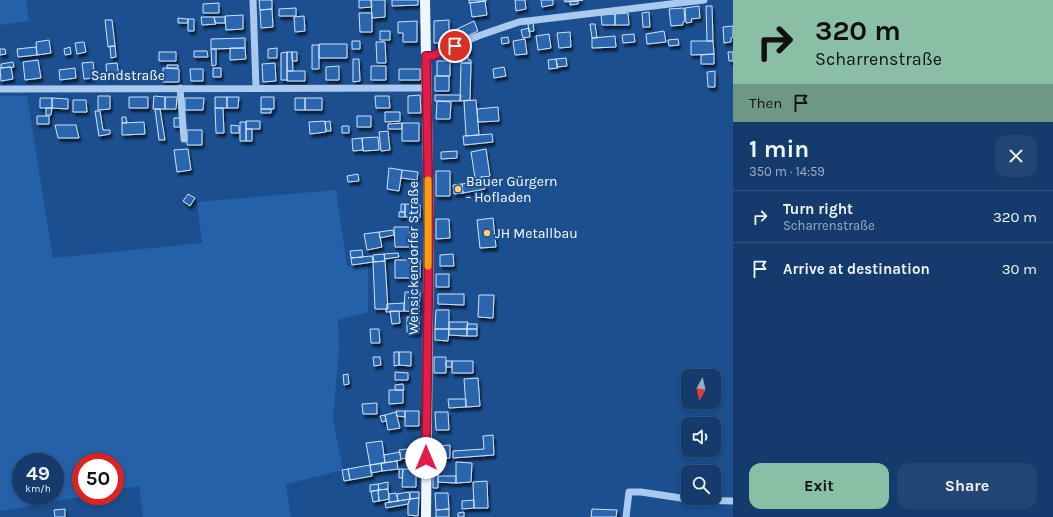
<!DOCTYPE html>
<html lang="en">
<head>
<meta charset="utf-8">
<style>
  body { margin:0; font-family:Karla,sans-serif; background:#214673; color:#f1f3f6; height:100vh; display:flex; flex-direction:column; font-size:15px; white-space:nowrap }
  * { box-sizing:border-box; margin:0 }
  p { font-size:13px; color:#9dadc1 }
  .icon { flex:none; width:22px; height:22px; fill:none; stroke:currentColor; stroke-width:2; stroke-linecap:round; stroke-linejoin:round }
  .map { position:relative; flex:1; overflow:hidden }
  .side { display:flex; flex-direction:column; background:#143b6b; width:320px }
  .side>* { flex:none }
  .guide { background:#8abfa5; color:#111; overflow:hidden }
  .needle { width:26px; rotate:188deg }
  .controls { position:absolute; left:681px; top:369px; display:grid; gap:8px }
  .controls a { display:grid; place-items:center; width:40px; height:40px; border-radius:8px; background:#143b6b; box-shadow:0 2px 6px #0003,0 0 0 1px #33557e; font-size:20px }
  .speed { position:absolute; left:12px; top:453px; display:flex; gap:8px; font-size:20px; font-weight:700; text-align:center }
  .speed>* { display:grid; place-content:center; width:52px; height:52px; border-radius:50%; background:#143b6b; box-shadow:0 2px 6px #0003,0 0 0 1px #33557e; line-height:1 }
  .speed small { font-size:10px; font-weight:400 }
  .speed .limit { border:6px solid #d22; background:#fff; color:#111 }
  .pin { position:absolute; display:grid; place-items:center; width:34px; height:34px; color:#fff; margin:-17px; border:2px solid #fff; border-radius:50%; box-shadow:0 1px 4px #0007 }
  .me { position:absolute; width:44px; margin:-22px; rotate:0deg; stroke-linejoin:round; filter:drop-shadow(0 0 3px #0008) }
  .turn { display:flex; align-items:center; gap:14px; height:84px; padding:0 16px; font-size:18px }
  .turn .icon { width:52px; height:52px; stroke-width:2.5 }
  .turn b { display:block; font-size:28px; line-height:34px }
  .then { display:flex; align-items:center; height:38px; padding:0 16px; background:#0003; gap:8px; font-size:15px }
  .round { display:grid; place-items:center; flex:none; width:42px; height:42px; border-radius:12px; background:#214673 }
  .headline { display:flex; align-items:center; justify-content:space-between; height:68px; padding:0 16px }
  h1 { font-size:24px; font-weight:700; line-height:30px }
  .primary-button { display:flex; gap:8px; margin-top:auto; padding:8px 16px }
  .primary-button a { flex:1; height:46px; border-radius:12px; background:#8abfa5; color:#111; font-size:16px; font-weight:700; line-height:46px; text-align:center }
  .primary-button a+a { background:#214673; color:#f1f3f6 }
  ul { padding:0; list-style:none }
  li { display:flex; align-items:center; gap:12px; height:52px; padding:0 16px; border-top:1px solid #33557e }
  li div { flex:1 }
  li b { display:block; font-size:15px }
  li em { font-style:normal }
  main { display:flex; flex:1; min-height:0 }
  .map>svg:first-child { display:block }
</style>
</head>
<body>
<main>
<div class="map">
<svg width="733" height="517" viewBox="0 0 733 517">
  <defs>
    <filter id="shadow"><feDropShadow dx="2" dy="3.5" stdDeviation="1" flood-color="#0009"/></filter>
  </defs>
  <rect width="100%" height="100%" fill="#1b4f8f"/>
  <!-- green -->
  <path fill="#2461a8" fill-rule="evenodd" d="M0,0h26l3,21 -29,4z
    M0,96h27l26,162 149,-15 -5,-41 139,-12 11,76 21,1v45l-30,8 1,28 -6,72 10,50 -57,14 5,33h-148l-4,-31 -24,4v-28h-34v34h5l-86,15zM21,462h34v34h-34z"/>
  <!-- building -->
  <path fill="#2a66ad" stroke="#cfe3fa" filter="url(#shadow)" d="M259,0h13v9l-12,1z
    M359,0h12l1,7 -13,1z
    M371,0h14v17l-13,1z
    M392,0h26v5l-26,1z
    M469,0h17v1l-17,2z
    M515,0h10l1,9 -10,2z
    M541,0h12v5l-11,2z
    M564,0h19l-18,2z
    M485,1l2,14 -15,2 -2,-14z
    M578,1v3l-8,1v-3z
    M219,3v10h-16v-9z
    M699,6l1,12 -9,1 1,3 -6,1 -1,-15z
    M706,6h6l1,35h-6z
    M296,8v8h-17v-7z
    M684,8l1,13 -2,1v3l-12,1 -2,-17z
    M272,9l1,18 -12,1 -1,-18z
    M649,12l1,15h-7l-1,-14z
    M359,13h13v19h-12z
    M628,13l1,12h-14v-11z
    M615,14v11h-13l-1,-10z
    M243,15v14l-17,1 -1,-14z
    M304,16l1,15 -10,1 -1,-15z
    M201,17h13l2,7 -14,1z
    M214,17h11v6h-10z
    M178,18l10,1v4h-10z
    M188,19h6v12h-6z
    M105,20h7l3,26 -7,1z
    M449,20v23h-15v-22z
    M417,21v21h-14v-9h-5v-11z
    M474,21l4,10 -19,9 -4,-10z
    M533,23l1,8 -5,1 -1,-8z
    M590,24h5l2,14h-5z
    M733,26v11l-2,1v4l-7,1 -1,-16z
    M529,28l1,9 -7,1 -2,-8z
    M380,31h10v9h-10z
    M664,31l2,11 -19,2 -1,-10z
    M570,32l1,15 -12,1 -2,-15z
    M549,34l2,14 -13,2 -2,-14z
    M634,34l1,8 -12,1 -1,-8z
    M615,36l1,11 -24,1v-10z
    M508,37l1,6 -7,1 -1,-6z
    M245,38v10l-34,1v-10z
    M525,39l2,15 -12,1 -2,-14z
    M678,39l1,6 -10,1 -1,-6z
    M49,40l2,13 -14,2 -1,-13z
    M352,41h8v8h-8z
    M691,41h22l1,13 -23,1z
    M84,42l2,10 -9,2 -2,-11z
    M376,42h9l1,21h-9z
    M319,44h28v14h-28z
    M468,44l3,7 -6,2 -3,-6z
    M312,45h7v24h-7z
    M110,46h5l1,11 -5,1z
    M36,47l1,8 -19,2 -1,-8z
    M70,47l1,7 -6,1 -1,-6z
    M230,48h15l1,11 -16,1z
    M277,48v10h-9v-9z
    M0,49h5l1,5 -6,1z
    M211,49h5v16l-4,1z
    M194,51h13l1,6h-14z
    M159,52h17v9h-17z
    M287,52h5l1,19h-6z
    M287,52v28h-6v-27z
    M292,52h5v9h-5z
    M728,52h5v9h-4z
    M714,54v10h-13v-9z
    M462,55h6v5h3v3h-10z
    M566,58l1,8 -10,1 -1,-8z
    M353,59h6l1,22 -7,1z
    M556,59l2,9 -9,1 -1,-9z
    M38,60l3,18 -16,2 -2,-18z
    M437,61h13v15h-13z
    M13,62l1,5 -3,1v-1l-10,1v-4z
    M93,62l2,16 -11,1 -2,-16z
    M117,63l2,14 -12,1 -1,-14z
    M275,63l1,18 -13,1 -1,-18z
    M461,63h10l-1,37 -10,1z
    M167,65h11v3h-11z
    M339,66v14h-13v-13z
    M371,66h15v14h-15z
    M11,67l2,12 -12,2 -1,-13z
    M504,67l2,9 -12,2 -1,-9z
    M75,68l1,10 -16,2 -1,-10z
    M163,68l16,1v13h-16z
    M213,68h8v9h-8z
    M190,69h13v12h-12z
    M399,69h21v11h-21z
    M287,71h18v10h-18z
    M715,71v16h-7l-1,-15z
    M435,76h14v15h-14z
    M420,95l1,18h-13v-17z
    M435,95h26l-1,6h-25z
    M98,96h12v13l-12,1z
    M154,96l11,1v12h-12z
    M375,96h14l1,12h-14z
    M129,97h19v11h-19z
    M165,97h12l-1,12h-11z
    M215,97h12v11h-12z
    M227,97h12l-1,11h-11z
    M261,97h13v12h-13z
    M40,98h12v10h-12z
    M52,98l16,1v10l-16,-1z
    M185,98h19l-1,12h-18z
    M295,98h10v12h-10z
    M305,98h17v12h-17z
    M73,100h13l1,12h-14z
    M476,100l3,35 -13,1 -2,-35z
    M437,101l14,1 -1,17h-14z
    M498,107l1,14 -21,1 -1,-13z
    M46,108h6l-1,7h-5z
    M215,108h8l1,25h-8z
    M155,109h5l5,31h-6z
    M261,109h10v4h-10z
    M95,111h5l3,19h7v4l-11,2z
    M385,112h15v9l-15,1z
    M37,116h12v8h-12z
    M357,116h14v11h-14z
    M122,117h4l1,6h-5z
    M174,118h6v9h-6z
    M246,121h14v8h-14z
    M325,121l1,11 -16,2 -1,-12z
    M330,121l1,10h-5l-1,-9z
    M144,122l1,12 -23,1v-12z
    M240,122h6v19h-6z
    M402,123v6h-14v-5z
    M402,123h17v18h-17z
    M55,125h21l3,13h-21z
    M231,125l8,1v7h-8z
    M342,126h7v7h-7z
    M246,129h6v12h-6z
    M187,130h15v15h-15z
    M388,131l2,19 -9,1 -2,-19z
    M492,134l1,8 -29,3 -1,-9z
    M378,137l1,13 -16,1 -1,-13z
    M362,138l1,12 -10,1 -1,-12z
    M188,149l3,21 -14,2 -3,-22z
    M486,149l4,27 -15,2 -4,-26z
    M457,151v7l-16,1v-7z
    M389,168l13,2 -3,21 -12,-2z
    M402,170l16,2 -1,8 -16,-2z
    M436,171h14v25h-14z
    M358,174l1,7 -11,1 -1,-6z
    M483,177l1,3 -9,1v-3z
    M484,180l1,9 -22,4 -1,-9z
    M462,184l1,9 -9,1 -1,-9z
    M188,194l7,4 -5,8 -7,-5z
    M401,204h4v8h-4z
    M405,204l15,1v13l-15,-1z
    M399,212h6v5h-6z
    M493,218l3,29 -16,1 -3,-28z
    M436,219h13l1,19 -14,1z
    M394,227h16v20h-15z
    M393,230l1,5 -14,3 -1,-6z
    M379,232l3,15 -15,3 -3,-16z
    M362,250l1,7 -12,1 -1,-7z
    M398,253l1,4 -14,2 -1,-5z
    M384,254l1,7 -11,1 -1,-7z
    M453,254l1,12h-14v-11z
    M372,256l1,6 -21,3 -1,-7z
    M395,260h25v18h-25z
    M385,261l3,48h-13l-2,-47z
    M436,274h13v13h-13z
    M405,292h15l-1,20 -15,-1z
    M438,294h26v11l-26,-1z
    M479,295h15l-1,23 -15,-1z
    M404,303v8l-18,1 1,-8z
    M436,310h13v19h-14z
    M390,311h9l1,12 -8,1z
    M407,317h12v16h-12z
    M449,322h19l-1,7h-18z
    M467,324h10v5h-10z
    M370,329h9l1,14h-9z
    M435,329h14l-1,12 -13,-1z
    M449,329h18v7l-18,-1z
    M467,329h10v7h-10z
    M394,352h5v13l-5,1z
    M399,352h12v14l-12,-1z
    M373,357h7l1,8 -7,1z
    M434,357h12v16h-12z
    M446,361h6v6h-6z
    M452,361h21v12h-21z
    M395,372l13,1v7h-13z
    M348,374l1,10 -5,1 -1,-10z
    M478,378l2,28 -14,1 -2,-28z
    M403,384l1,6h-9v-5z
    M389,390h14v13l-14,1z
    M448,399h18v8l-17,1z
    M377,403v11h-14l-1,-10z
    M396,411h9v6l-8,-1z
    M405,411h14v15h-14z
    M396,412l4,16 -12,2 -3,-15z
    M435,412h13l1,18h-13z
    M385,415l1,6 -4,1 -2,-6z
    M493,435l1,20 -41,3v-7l31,-2 -1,-13z
    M382,441l3,22 -15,2 -4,-22z
    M450,445v13l-14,1 -1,-13z
    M415,448l1,8 -15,3 -2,-9z
    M400,452l1,8 -16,3 -1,-8z
    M397,461l1,8 -16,2 -1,-8z
    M456,462l16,1 -1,19 -15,1z
    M381,463l1,8 -11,2 -1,-8z
    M370,465l2,11 -22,4 -2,-11z
    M433,465h5v23h-5z
    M348,469l2,11 -6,1 -2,-11z
    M399,469h4l-1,9h-3z
    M403,469h13v18h-14z
    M438,476h18v7l-18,-1z
    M487,481l1,27h-14l-1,-26z
    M388,482v7l-9,1 -1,-6z
    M378,484l1,6 -9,2v-7z
    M388,489l1,10 -10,2 -1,-11z
    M378,490l1,11 -6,1 -2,-11z
    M409,492l1,7 -12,2 -1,-7z
    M410,492h9v6l-9,1z
    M396,493l2,8 -9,1v-8z
    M435,493h13l1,16 -13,1z
    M419,498l-1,18 -10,-1v-11l2,-5z
    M410,499l-2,5 -22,4 -1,-5z
    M474,500v8l-12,1v-8z
    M65,509v8h-10l-1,-7z
    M449,509v8h-13v-7z
    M592,509l25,1 -1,7h-25z
    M464,512v5h-6v-4z"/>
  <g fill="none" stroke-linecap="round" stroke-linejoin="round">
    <!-- minor -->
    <path stroke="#a9c9ee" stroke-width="7" d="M253,0l3,88
      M426,56h6l46,-20 41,-14 185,-22
      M180,88l4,51
      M0,89l427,-1
      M626,517l3,-25h12l53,8 39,1"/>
    <!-- major -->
    <path stroke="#f0f6ff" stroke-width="10" d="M425,0l4,226 -3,291"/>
  </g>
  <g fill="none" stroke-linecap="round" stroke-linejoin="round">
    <!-- route casing -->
    <g stroke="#92132f" stroke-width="10">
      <path id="route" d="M426,458l3,-232 -3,-170h6l23,-10"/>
    </g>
    <!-- route -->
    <use href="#route" stroke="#e11d48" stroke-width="7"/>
    <!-- slow -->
    <path stroke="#f59e0b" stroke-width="7" d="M428,180v86"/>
  </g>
  <!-- markers -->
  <g fill="#ffd166" stroke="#1b4f8f" stroke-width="1.5">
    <circle cx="458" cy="189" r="4"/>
    <circle cx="487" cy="233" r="4"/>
  </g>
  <g text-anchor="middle" stroke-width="4" stroke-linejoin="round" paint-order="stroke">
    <!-- street labels -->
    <g font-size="14" fill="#fff" stroke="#1b4f8f">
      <text x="128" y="80">Sandstraße</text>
      <text transform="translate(413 258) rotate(-90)" y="5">Wensickendorfer Straße</text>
    </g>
    <!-- poi labels -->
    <g font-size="14" fill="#fff" stroke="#1b4f8f" text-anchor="start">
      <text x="466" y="186">Bauer Gürgern<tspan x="466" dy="16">- Hofladen</tspan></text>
      <text x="495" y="238">JH Metallbau</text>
    </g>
  </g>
</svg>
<div class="controls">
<a><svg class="needle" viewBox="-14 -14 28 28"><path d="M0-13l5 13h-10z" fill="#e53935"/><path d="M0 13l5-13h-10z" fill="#9dadc1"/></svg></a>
<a><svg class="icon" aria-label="sound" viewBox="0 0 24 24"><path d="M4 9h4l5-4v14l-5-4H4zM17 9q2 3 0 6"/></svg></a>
<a><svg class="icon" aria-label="search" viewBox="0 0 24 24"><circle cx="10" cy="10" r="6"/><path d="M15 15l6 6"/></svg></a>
</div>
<div class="speed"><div>49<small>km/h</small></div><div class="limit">50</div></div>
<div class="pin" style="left:455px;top:46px;background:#d93025"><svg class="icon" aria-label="arrive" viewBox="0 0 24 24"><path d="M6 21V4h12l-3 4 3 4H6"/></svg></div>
<svg class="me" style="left:426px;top:458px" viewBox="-20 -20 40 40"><circle r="19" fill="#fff"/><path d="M0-13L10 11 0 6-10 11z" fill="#e11d48"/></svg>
</div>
<section class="side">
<div class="guide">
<div class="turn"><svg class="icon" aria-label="right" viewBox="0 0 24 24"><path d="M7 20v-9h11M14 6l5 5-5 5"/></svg><div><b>320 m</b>Scharrenstraße</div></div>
<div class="then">Then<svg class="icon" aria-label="arrive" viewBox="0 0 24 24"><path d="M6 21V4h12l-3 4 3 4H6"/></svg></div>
</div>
<div class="headline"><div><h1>1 min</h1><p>350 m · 14:59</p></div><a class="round"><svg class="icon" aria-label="close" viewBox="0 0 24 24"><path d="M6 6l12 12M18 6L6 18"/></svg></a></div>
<ul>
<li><svg class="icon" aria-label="right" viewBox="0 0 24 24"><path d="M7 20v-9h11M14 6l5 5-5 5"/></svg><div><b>Turn right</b><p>Scharrenstraße</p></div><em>320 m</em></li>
<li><svg class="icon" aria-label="arrive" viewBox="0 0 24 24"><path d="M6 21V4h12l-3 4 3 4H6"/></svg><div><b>Arrive at destination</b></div><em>30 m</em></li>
</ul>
<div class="primary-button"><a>Exit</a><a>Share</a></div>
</section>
</main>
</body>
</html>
